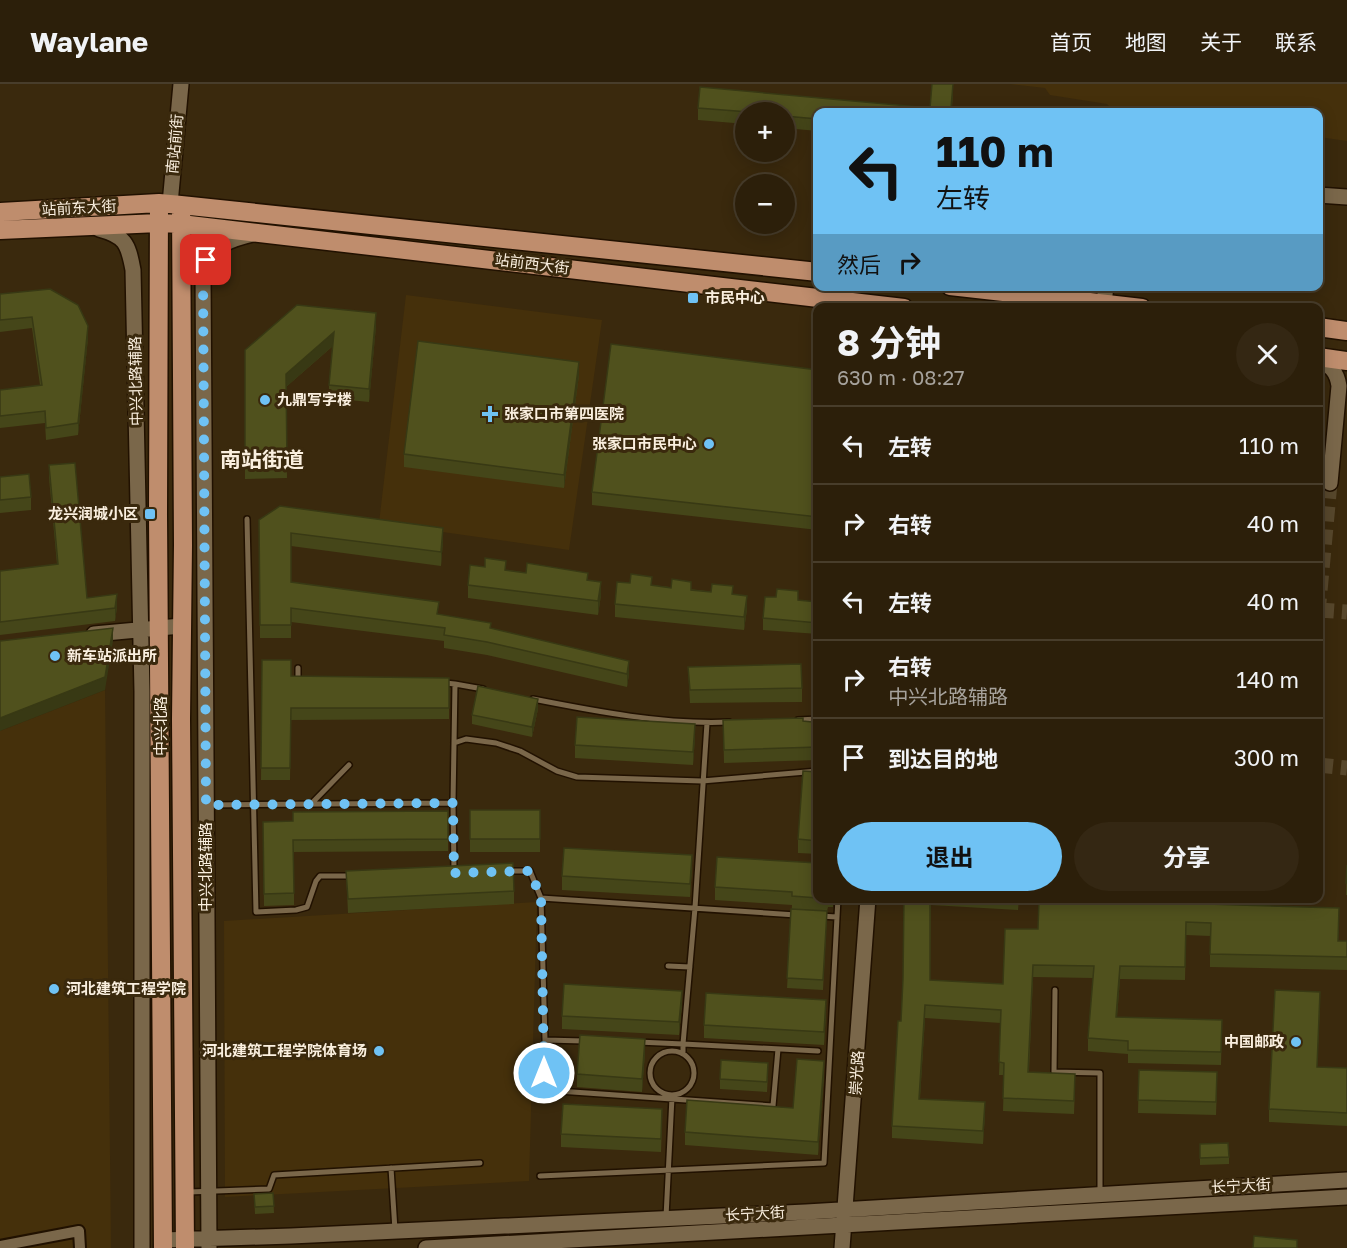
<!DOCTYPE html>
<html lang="zh">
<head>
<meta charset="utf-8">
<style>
  body { margin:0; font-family:"Golos Text","Noto Sans SC",sans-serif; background:#342713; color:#f1f3f6; height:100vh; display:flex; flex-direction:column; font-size:22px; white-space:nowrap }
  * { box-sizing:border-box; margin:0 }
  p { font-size:20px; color:#a6a29c }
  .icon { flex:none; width:33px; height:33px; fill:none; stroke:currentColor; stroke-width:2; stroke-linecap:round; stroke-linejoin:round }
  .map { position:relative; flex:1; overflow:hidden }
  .sheet { position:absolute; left:813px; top:219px; width:510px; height:600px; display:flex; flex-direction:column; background:#2c1f0a; border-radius:12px; box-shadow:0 3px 15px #0003,0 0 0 2px #483d2b }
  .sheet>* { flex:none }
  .guide { position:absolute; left:813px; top:24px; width:510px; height:183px; border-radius:12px; box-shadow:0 3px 15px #0003,0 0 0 2px #483d2b; background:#6fc2f4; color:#111; overflow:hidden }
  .controls { position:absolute; left:735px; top:18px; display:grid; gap:12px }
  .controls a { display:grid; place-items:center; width:60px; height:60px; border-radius:50%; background:#2c1f0a; box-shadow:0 3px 15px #0003,0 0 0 2px #483d2b; font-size:30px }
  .pin { position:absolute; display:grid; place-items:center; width:51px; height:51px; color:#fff; margin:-26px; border-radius:12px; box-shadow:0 3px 9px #0006 }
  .me { position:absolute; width:66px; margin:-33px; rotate:0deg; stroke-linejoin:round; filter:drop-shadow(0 0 4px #0008) }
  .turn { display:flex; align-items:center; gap:21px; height:126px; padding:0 24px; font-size:27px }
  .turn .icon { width:78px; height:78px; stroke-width:2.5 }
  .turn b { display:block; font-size:42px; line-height:51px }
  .then { display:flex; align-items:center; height:57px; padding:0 24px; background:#0003; gap:12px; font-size:22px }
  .round { display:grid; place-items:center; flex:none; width:63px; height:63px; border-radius:32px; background:#342713 }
  .overview { display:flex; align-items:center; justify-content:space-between; height:102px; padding:0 24px }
  h1 { font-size:36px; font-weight:700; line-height:45px }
  .primary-button { display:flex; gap:12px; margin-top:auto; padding:12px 24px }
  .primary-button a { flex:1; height:69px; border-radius:36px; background:#6fc2f4; color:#111; font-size:24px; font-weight:700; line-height:69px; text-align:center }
  .primary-button a+a { background:#342713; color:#f1f3f6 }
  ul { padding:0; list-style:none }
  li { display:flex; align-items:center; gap:18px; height:78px; padding:0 24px; border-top:2px solid #483d2b }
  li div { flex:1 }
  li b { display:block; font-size:22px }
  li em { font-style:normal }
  header { display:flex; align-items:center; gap:36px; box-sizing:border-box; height:84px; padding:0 30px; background:#2c1f0a; border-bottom:2px solid #483d2b }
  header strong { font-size:28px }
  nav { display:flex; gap:33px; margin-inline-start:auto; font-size:21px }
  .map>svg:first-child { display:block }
</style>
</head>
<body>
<header>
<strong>Waylane</strong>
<nav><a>首页</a><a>地图</a><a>关于</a><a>联系</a></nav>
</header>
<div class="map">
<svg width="1347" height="1164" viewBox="0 0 1347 1164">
  <rect width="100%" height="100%" fill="#3a290d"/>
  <!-- built -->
  <path fill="#45300b" d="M1010,0h337v57l-28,-4 -1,-25h-191l-13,-1 -7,-7 -57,-9 -5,-7z
    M406,211l196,25 -33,230 -190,-27z
    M105,606l6,558h-111v-517z
    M537,818l-8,279 -304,16 -1,-276z"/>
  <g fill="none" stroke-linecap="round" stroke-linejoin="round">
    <!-- secondary-tunnel -->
    <path stroke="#57472c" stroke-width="15" stroke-dasharray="15 8" stroke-linecap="butt" d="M1319,526l28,2
      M1318,529l12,-130
      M1318,681l29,3"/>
    <!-- lane casing -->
    <g stroke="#211100" stroke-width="8">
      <path id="lane" d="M247,435l9,393 40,-2 11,-3 9,-26 4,-5h33
        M298,584v12h3
        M455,600l28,5
        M533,615c61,12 133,26 196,23
        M798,636l20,-1
        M454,659l12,-4 30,4 24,8 37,20 20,6 125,4 116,-10
        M453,719l1,67
        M311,720l38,-39
        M208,721l245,-2 2,-119 -10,-1
        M509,787h21l11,27 255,17
        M541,814l4,142 39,1
        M820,832l17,1
        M668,882l22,1
        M1055,906l-1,82 46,1v120
        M545,956l-1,50 229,16 5,-57
        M638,958l45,2 12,-136 12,-185
        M650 989a22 22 0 1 1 44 0a22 22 0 1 1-44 0Z
        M683,970v-10l135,7
        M391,1084l4,62
        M540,1092l284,-13 14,-265
        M189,1108l80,-3 5,-14 206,-12
        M666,1133l6,-120"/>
    </g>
    <!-- street casing -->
    <g stroke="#211100" stroke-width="14">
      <path id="street" d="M0,1162l79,-15 1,17"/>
    </g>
    <!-- secondary casing -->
    <g stroke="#211100" stroke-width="18">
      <path id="secondary" d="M1318,111l29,2
        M170,120l11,-120
        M99,145c26,7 29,14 34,41l9,421v557
        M1104,219l2,-17
        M1318,275c13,7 19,13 21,27l-9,97
        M94,550l87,-8
        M163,1156l128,-4 515,-24 541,-32
        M209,1164l-6,-979c7,-23 28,-30 50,-35
        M426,1164l921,-51
        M842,1164l26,-350"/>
    </g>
    <!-- primary casing -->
    <g stroke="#211100" stroke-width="21">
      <path id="primary" d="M159,119l-1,312 5,733
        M181,121l2,340 -2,174 4,529
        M0,128l159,-9 22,2 637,67
        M0,146l159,-7 22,1 723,84
        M950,202l192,22
        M1318,243l29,4
        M1318,273l29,4"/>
    </g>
    <!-- lane -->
    <use href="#lane" stroke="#7a674a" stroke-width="5"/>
    <!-- street -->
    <use href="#street" stroke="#7a674a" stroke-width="10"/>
    <!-- secondary -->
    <use href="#secondary" stroke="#7a674a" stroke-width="15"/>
    <!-- primary -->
    <use href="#primary" stroke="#bf8d6d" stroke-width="18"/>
  </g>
  <!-- wall -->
  <path fill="#454619" d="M953,10l-1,14 -134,4v19l-34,-3v-16h-38v12l-48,-4v-12h232z
    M0,210l88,44 -10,97 -32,5 -1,-17 -45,5v-38l40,-5 -8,-57 -32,4z
    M376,242l-7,76 -40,-4v-13l4,-39 -47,41 1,91 -42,1v-129z
    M818,286v160l-226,-25v-13z
    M579,291l-15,113 -160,-21v-13z
    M49,381l38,133 30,9 -2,14 -115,14v-64l57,-7 -8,-86z
    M0,393l31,20v13l-31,3z
    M259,436l184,21 -2,25 -150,-20v36l148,32 52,14 138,46 -2,13 -140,-32 -43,-7v-7l-153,-19v16h-31z
    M506,486l82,10 13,15 -3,20 -130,-17v-13z
    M652,501l81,9 14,15 -3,21 -129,-13v-13z
    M818,511v39l-55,-4v-12l35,-18 19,2z
    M262,576l29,16 158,2v41l-158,1 -1,60h-29z
    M688,583l114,21v14l-112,1z
    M538,625l-6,28 -60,-13v-9z
    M818,634v42l-94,3 -1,-43 89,2z
    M695,653l-2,28 -118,-7v-13z
    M818,688v82l-20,-1v-14z
    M470,726h70v42h-70z
    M448,727v40l-154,1v53l-30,1 -1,-84 30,-1z
    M1318,763h4l-1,40h-3z
    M818,779v35h15v9h-5l-1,4 -4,79 -36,-2 5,-83 -77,-5v-13z
    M1347,781v30h-1z
    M692,784l-2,29 -128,-7v-14z
    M346,787l168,20v13l-166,9z
    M904,814h115l-1,12 -87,-5 -1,75 73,4 35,-55 1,-30 300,42h8v29l-137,-3v-31l-24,-1 -1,45 -65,-1 -3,38 105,3 -1,45 -93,-2v-9l-40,-3v-13l5,-60 -60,-1 -4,95 46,14 -1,28 -71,-3 1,-36h-5l2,-52 -76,-5 -5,81 65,16 -2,29 -91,-6v-12l9,-105 2,-42z
    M682,920l-3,31 -117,-6v-13z
    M1320,921l-3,62 30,1v58l-78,-4v-13z
    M826,929l-2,32 -120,-7v-13z
    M645,968l-3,40 -65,-5v-13z
    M1139,986l78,15 -1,30 -78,-2z
    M768,989l-1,19 -47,-3v-10z
    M824,991l-6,80 -133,-10v-13l108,-24z
    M662,1039l-1,29 -100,-5v-13z
    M1200,1060l29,13v7l-29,1z
    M273,1109l1,20 -19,1 -1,-20z"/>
  <!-- shaded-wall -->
  <path fill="#383914" d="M953,0v10l-2,18z
    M376,229v13l-7,76v-13z
    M88,242v12l-10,97v-12z
    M334,248v13l-48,42v-13z
    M579,278v13l-15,113v-13z
    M443,444v13l-2,25v-14z
    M601,498v13l-3,20v-14z
    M117,510v13l-2,14v-13z
    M747,512v13l-3,21v-13z
    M113,544v13l-8,49 -105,41v-13z
    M629,577v13l-2,13v-13z
    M538,615v10l-6,28v-10z
    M695,640v13l-2,28v-13z
    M692,771v13l-2,29v-13z
    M1120,882v13l-4,51v-13z
    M682,907v13l-3,31v-13z
    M826,916v13l-2,32v-13z
    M925,921v13l-6,93v-12z
    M645,955v13l-3,40v-13z
    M824,977v14l-6,80v-13z
    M985,1018v13l-2,29v-13z"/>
  <!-- building -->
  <path fill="#50511d" stroke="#383914" stroke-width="1.5" d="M932,0h21l-2,24 45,4h-178v7l-34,-3v-4h-35l-51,-4 2,-21 230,21z
    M50,205l28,16 10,21 -10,97 -32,5 -1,-17 -45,5v-26l42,-5 -10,-68 -32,3v-26z
    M297,221l79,8 -7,76 -40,-4 5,-53 -48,42 1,91h-42v-115z
    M418,257l161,21 -15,113 -160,-21z
    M611,260l207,26v147l-226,-25z
    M75,379l12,135 30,-4 -2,14 -115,14v-51l58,-7 -9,-99z
    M29,390l2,23 -31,3v-23z
    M280,422l163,22 -2,24 -150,-19v49l148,20 -2,12 54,9 -1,5 139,33 -2,13 -140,-32 -43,-7 1,-7 -154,-20v17h-31l-1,-105z
    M485,474l21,3 -1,9 21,3 1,-10 61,10 -1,7 14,2 -3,19 -130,-16 2,-20 15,2z
    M631,490l21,3 -1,8 20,3 1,-9 19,3v8l20,2 1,-8 21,2 -1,8 15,2 -3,21 -129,-13 2,-22 13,1z
    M777,505l21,2v9l19,2 1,-7v28l-55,-5 2,-21h11z
    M113,544l-8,49 -105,41v-77z
    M262,576h29v16l158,2v30h-158l-1,60h-29z
    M801,580l1,24 -112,2 -2,-23z
    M478,602l60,13 -6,28 -60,-12z
    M577,633l118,7 -2,28 -118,-7z
    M803,634v3l9,1 1,-4h5v29l-94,3 -1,-30z
    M803,687l15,1v69l-20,-2z
    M470,726h70v29h-70z
    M448,727v28l-155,1 1,53 -30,1 -1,-72 30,-1v-9z
    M1318,763h4l-1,26h-3z
    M564,764l128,7 -2,29 -128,-8z
    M717,773l101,6v35l-26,-2v-4l-77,-5z
    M513,779l1,28 -166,8 -2,-28z
    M1347,781v18h-1z
    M904,814h26v82l73,4 2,-55h33l1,-30 300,9 -1,33h9v16l-137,-3 1,-31 -25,-1 -1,45 -65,-1 -4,51 106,3 -1,32 -93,-2v-9l-40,-3 6,-72 -61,-1 -5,107 47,2 -1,27 -71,-3 1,-35 -5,-1 2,-52 -76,-5 -6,94 66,3 -2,29 -91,-5 6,-105h3l2,-42z
    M791,825l36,2 -4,69 -36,-2z
    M564,900l118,7 -3,31 -117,-6z
    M1275,906l45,2 -3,75 30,1v45l-78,-4z
    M706,909l120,7 -2,32 -120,-7z
    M580,951l65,4 -3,40 -65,-5z
    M797,975l27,2 -6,81 -133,-10 2,-32 106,8z
    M721,976l47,3 -1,19 -47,-3z
    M1139,986l78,2 -1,30 -78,-2z
    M563,1020l99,5 -1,30 -100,-5z
    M1228,1059l1,14 -29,1v-14z
    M273,1109l1,13 -19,1 -1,-13z
    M1254,1152l43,4v8h-44z"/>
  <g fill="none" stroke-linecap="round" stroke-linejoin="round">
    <!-- route -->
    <path stroke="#6fc2f4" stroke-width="10" stroke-dasharray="0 18" d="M206,176l-3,9 3,536 247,-2 1,70 76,-2 11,27 3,175"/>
  </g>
  <!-- markers -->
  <g fill="#6fc2f4" stroke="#3a290d" stroke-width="2">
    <rect x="687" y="208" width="12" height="12" rx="3"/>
    <circle cx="265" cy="316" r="6"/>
    <path d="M487 321h6v6h6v6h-6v6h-6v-6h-6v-6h6z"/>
    <circle cx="709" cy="360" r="6"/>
    <rect x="144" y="424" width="12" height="12" rx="3"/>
    <circle cx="55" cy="572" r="6"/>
    <circle cx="54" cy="905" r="6"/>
    <circle cx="1296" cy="958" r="6"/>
    <circle cx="379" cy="967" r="6"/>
  </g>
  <g text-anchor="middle" stroke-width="6" stroke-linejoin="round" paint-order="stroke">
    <!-- street labels -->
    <g font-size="15" fill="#faefdf" stroke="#3a290d">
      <text transform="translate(175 60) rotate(-85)" y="5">南站前街</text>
      <text transform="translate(79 124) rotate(-3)" y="5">站前东大街</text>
      <text transform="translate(532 180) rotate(7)" y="5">站前西大街</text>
      <text transform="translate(136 297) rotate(-91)" y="5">中兴北路辅路</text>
      <text transform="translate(161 642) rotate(-90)" y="5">中兴北路</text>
      <text transform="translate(206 783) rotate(-90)" y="5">中兴北路辅路</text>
      <text transform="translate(857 989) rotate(-86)" y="5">崇光路</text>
      <text transform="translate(1241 1102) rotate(-3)" y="5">长宁大街</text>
      <text transform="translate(755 1130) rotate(-3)" y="5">长宁大街</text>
    </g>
    <!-- poi labels -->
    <g font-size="15" font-weight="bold" fill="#faefdf" stroke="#3a290d" text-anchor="start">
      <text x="705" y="219">市民中心</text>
      <text x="277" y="321">九鼎写字楼</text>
      <text x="504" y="335">张家口市第四医院</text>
      <text x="697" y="365" text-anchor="end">张家口市民中心</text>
      <text x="138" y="435" text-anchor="end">龙兴润城小区</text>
      <text x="67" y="577">新车站派出所</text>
      <text x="66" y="910">河北建筑工程学院</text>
      <text x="1284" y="963" text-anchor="end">中国邮政</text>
      <text x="367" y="972" text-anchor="end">河北建筑工程学院体育场</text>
    </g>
    <!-- district labels -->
    <g font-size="21" font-weight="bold" fill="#faefdf" stroke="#3a290d">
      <text x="262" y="383">南站街道</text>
    </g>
  </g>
</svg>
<div class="controls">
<a>+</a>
<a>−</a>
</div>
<div class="pin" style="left:206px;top:176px;background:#d93025"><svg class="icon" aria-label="arrive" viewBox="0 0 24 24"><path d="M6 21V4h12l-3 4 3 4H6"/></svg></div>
<svg class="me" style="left:544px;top:989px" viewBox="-20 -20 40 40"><circle r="17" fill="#6fc2f4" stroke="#fff" stroke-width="3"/><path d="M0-11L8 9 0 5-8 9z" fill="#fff"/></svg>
<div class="guide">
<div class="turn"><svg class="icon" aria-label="left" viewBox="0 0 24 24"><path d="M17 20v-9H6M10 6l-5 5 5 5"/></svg><div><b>110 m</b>左转</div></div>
<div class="then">然后<svg class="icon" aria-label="right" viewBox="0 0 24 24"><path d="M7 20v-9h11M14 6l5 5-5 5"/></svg></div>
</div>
<section class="sheet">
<div class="overview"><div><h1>8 分钟</h1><p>630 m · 08:27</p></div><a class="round"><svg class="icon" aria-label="close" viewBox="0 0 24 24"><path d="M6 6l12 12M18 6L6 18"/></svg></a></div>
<ul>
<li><svg class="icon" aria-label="left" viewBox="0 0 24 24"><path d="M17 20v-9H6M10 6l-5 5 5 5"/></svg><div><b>左转</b></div><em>110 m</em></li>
<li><svg class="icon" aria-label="right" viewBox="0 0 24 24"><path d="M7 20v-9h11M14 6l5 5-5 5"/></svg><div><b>右转</b></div><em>40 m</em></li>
<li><svg class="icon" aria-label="left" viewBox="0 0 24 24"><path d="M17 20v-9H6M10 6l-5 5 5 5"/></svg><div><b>左转</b></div><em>40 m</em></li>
<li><svg class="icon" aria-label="right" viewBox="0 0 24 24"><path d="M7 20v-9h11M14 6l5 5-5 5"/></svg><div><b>右转</b><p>中兴北路辅路</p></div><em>140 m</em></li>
<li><svg class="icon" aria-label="arrive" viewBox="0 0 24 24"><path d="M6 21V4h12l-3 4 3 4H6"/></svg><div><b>到达目的地</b></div><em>300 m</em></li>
</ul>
<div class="primary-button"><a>退出</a><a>分享</a></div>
</section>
</div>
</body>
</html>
